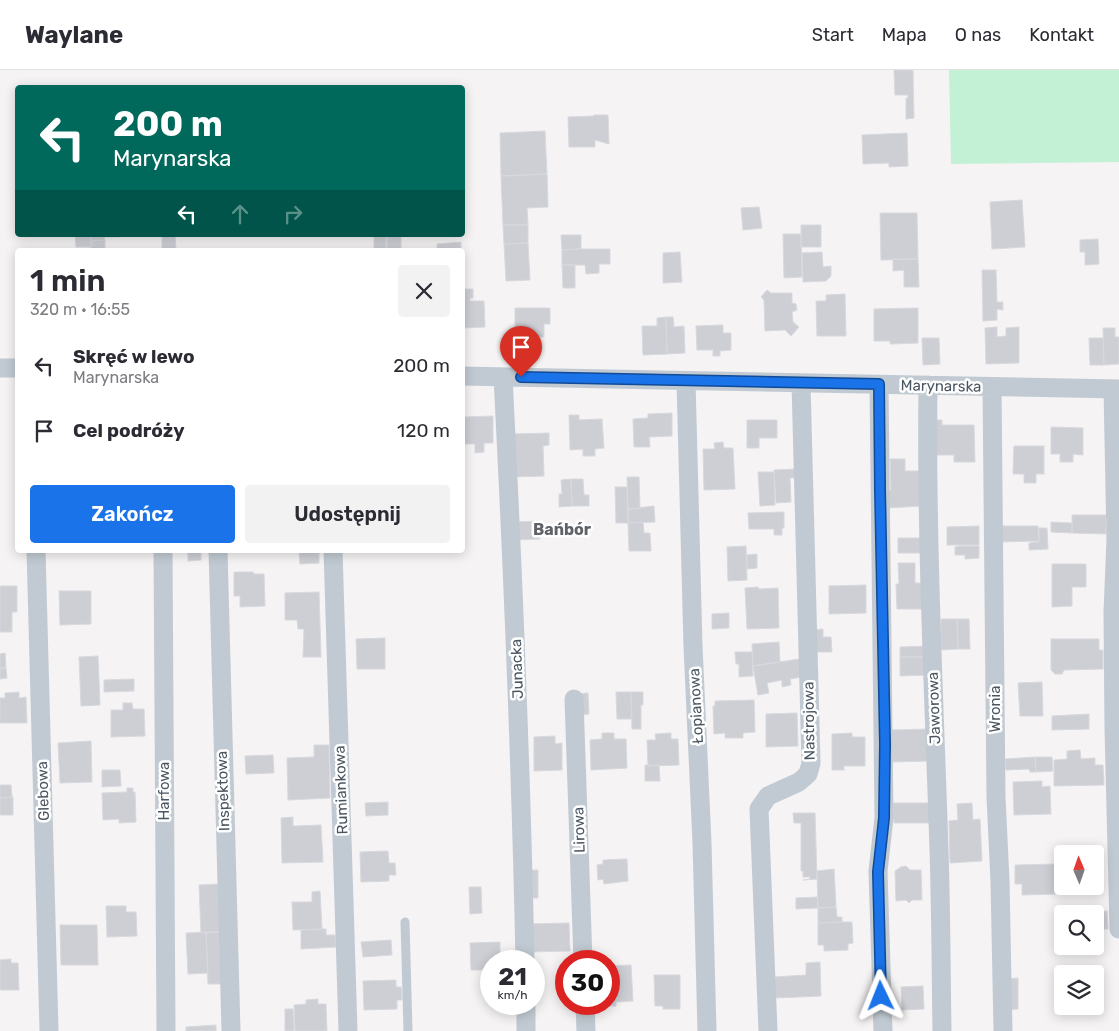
<!DOCTYPE html>
<html lang="pl">
<head>
<meta charset="utf-8">
<style>
  body { margin:0; font-family:Rubik,sans-serif; background:#f2f2f3; color:#2b2b33; height:100vh; display:flex; flex-direction:column; font-size:19px; white-space:nowrap }
  * { box-sizing:border-box; margin:0 }
  p { font-size:16px; color:#7c7c81 }
  .icon { flex:none; width:28px; height:28px; fill:none; stroke:currentColor; stroke-width:2; stroke-linecap:round; stroke-linejoin:round }
  .map { position:relative; flex:1; overflow:hidden }
  .panel { position:absolute; left:15px; top:178px; width:450px; height:305px; display:flex; flex-direction:column; background:#fff; border-radius:5px; box-shadow:0 2px 12px #0003 }
  .panel>* { flex:none }
  .banner { position:absolute; left:15px; top:15px; width:450px; height:152px; border-radius:5px; box-shadow:0 2px 12px #0003; background:#00695c; color:#fff; overflow:hidden }
  .needle { width:32px; rotate:358deg }
  .buttons { position:absolute; left:1054px; top:775px; display:grid; gap:10px }
  .buttons a { display:grid; place-items:center; width:50px; height:50px; border-radius:5px; background:#fff; box-shadow:0 2px 12px #0003; font-size:25px }
  .speed { position:absolute; left:480px; top:880px; display:flex; gap:10px; font-size:25px; font-weight:700; text-align:center }
  .speed>* { display:grid; place-content:center; width:65px; height:65px; border-radius:50%; background:#fff; box-shadow:0 2px 12px #0003; line-height:1 }
  .speed small { font-size:12px; font-weight:400 }
  .speed .limit { border:8px solid #d22; background:#fff; color:#111 }
  .pin { position:absolute; display:grid; place-items:center; width:42px; height:42px; color:#fff; margin:-51px -21px; border-radius:50% 50% 50% 0; rotate:-45deg; box-shadow:0 0 5px #0007 }
  .pin .icon { rotate:45deg }
  .me { position:absolute; width:55px; margin:-28px; rotate:358deg; stroke-linejoin:round; filter:drop-shadow(0 0 4px #0008) }
  .turn { display:flex; align-items:center; gap:18px; height:105px; padding:0 15px; font-size:22px }
  .turn .icon { width:65px; height:65px; stroke-width:2.5 }
  .turn b { display:block; font-size:35px; line-height:42px }
  .lanes { display:flex; align-items:center; height:48px; padding:0 15px; background:#0003; justify-content:center; gap:25px; direction:ltr }
  .lanes .off { opacity:.35 }
  .round { display:grid; place-items:center; flex:none; width:52px; height:52px; border-radius:5px; background:#f2f2f3 }
  .head { display:flex; align-items:center; justify-content:space-between; height:85px; padding:0 15px }
  h1 { font-size:30px; font-weight:600; line-height:38px }
  .primary-button { display:flex; gap:10px; margin-top:auto; padding:10px 15px }
  .primary-button a { flex:1; height:58px; border-radius:5px; background:#1a73e8; color:#fff; font-size:20px; font-weight:600; line-height:58px; text-align:center }
  .primary-button a+a { background:#f2f2f3; color:#2b2b33 }
  ul { padding:0; list-style:none }
  li { display:flex; align-items:center; gap:15px; height:65px; padding:0 15px }
  li div { flex:1 }
  li b { display:block; font-size:19px }
  li em { font-style:normal }
  header { display:flex; align-items:center; gap:30px; box-sizing:border-box; height:70px; padding:0 25px; background:#fff; border-bottom:1px solid #e1e1e2 }
  header strong { font-size:24px }
  nav { display:flex; gap:28px; margin-inline-start:auto; font-size:18px }
  .map>svg:first-child { display:block }
</style>
</head>
<body>
<header>
<strong>Waylane</strong>
<nav><a>Start</a><a>Mapa</a><a>O nas</a><a>Kontakt</a></nav>
</header>
<div class="map">
<svg width="1119" height="961" viewBox="0 0 1119 961">
  <rect width="100%" height="100%" fill="#f5f3f3"/>
  <!-- green -->
  <path fill="#c3f1d5" d="M949,0h170v92l-168,2z"/>
  <!-- building -->
  <path fill="#cdcfd5" stroke="#d7d9de" d="M894,0h19l1,48 -8,1v-21h2v-3h-13z
    M594,45h14l1,29 -14,-4v7h-26l-1,-30 26,-1z
    M545,61l2,43 -46,2 -1,-43z
    M907,63l1,33 -19,1v-4l-26,1 -1,-29z
    M547,104l1,33 -21,1 1,17h-25l-2,-49z
    M1022,130l3,47 -33,2 -2,-47z
    M759,137l3,21 -19,2 -2,-22z
    M880,143h37l1,46 -37,1z
    M503,155h25v18l-24,1z
    M801,155h20v22h-20z
    M783,164h18l1,43 -18,1z
    M75,165h16v12h-15z
    M91,165h28v2h-15l1,3 -14,1z
    M162,165h13l1,15h-14z
    M374,165h12v15h-12z
    M387,165h14v15h-14z
    M561,165h20v14l-19,1z
    M1098,169l1,25 -14,1v-13h-5v-12z
    M105,170v10h-14v-9z
    M461,172v8h-24v-6z
    M528,173l2,37 -24,1 -2,-37z
    M581,179h29v15h-11v9l-13,1 -1,-9h-23v-15z
    M680,182l2,30 -19,1v-30z
    M822,182l1,15 8,-1v10l-5,5 -23,1 -1,-29z
    M893,189h25l1,28h-15v-17l-11,1z
    M562,195h13v23h-12z
    M982,200h14l1,32h6v8l-6,-1v11l-14,1z
    M462,219h11v9h-3v3h14l1,26 -23,1z
    M767,220l4,3h21v10l4,1 1,6 -5,2 1,10 6,5 -8,9 -6,-6 -20,1 -1,-31 -3,-3z
    M845,224l1,42h-29l-1,-35h10v-6z
    M515,238h35v16h-6v13h-29z
    M918,238v35l-28,1v-3h-16v-32z
    M666,247l1,37 -24,1 -1,-29h15v-8z
    M666,247h7l1,10 10,-1 1,27 -18,1z
    M723,255v8h8v17l-11,1v5h-7v-6h-16l-1,-24z
    M997,257v10l9,-1v-8l13,-1v36l-33,1 -1,-36z
    M1103,258h12v9h4v27l-15,1z
    M922,268h17l1,26 -17,1z
    M1089,268h14l1,27h-14z
    M672,343v23l-23,1 1,10h-16l-1,-28 15,-1v-4z
    M569,345h10v5l23,-1 2,29 -9,1v7h-12v-7l-13,1z
    M493,346v27h-9v9l-9,1v-9h-11v-27z
    M747,350h30v18h-18v10h-12z
    M931,350h11v5h32l1,37h-21v-7h-22z
    M1051,357l32,1v27l-10,-1v8h-13v-8h-9z
    M549,363v12l-6,1 1,30 -31,1 -1,-43z
    M723,372l1,6h9l2,41 -31,1 -1,-41h12l-1,-6z
    M1014,376h30v28h-8v9h-12v-9h-11z
    M890,389h15v12h19v35l-38,2 -1,-18h6z
    M796,399l1,9h-7l1,24 -15,1 -2,-33z
    M758,402h16l1,33 -15,1z
    M627,407h12l1,32h-12z
    M571,409l1,27 -13,1v-13h3l-1,-14z
    M571,409h12l1,16h5v11h-17z
    M615,417h12l1,36h-12z
    M654,436l1,16 -27,1v-14z
    M784,442v16h-2v7h-8v-6h-25l-1,-16z
    M1072,445h34v19l-34,-1z
    M539,451l1,18 -25,1 -1,-18z
    M643,452l1,11h6l1,18h-22l-1,-28z
    M1051,452l21,1v10l-21,-1z
    M979,456v19h-32v-18z
    M999,456h39l1,15 -40,1z
    M1039,458h8l1,21 -19,1v-7l10,-1z
    M898,468h28v15h-28z
    M746,476l1,34 -19,1 -1,-34z
    M959,476h20v12l-14,1v-4h-10v-8z
    M188,480h13v10l-13,1z
    M299,480h20v13l-19,1z
    M757,484v14l-10,1v-14z
    M898,493h17v20h12v26h-30l-1,-25h3z
    M1052,494h34v23h-14v19l-20,1z
    M234,502h19l1,2h10l1,32 -25,1v-11h-6z
    M866,515v28l-37,1v-28z
    M0,516h17v26h-5v20h-12z
    M758,517l1,2 19,-1 1,40 -32,1 -2,-41z
    M59,521h32v33l-31,1z
    M319,522l2,65h-18l1,-28h-6l-1,-9h-12v-27z
    M729,543v15l-17,1v-15z
    M941,549h16l1,30 -17,1z
    M957,549h12l1,30h-12z
    M823,559v8h8l1,15h-20l-1,-22z
    M385,568v31h-28l-1,-30z
    M1051,569h48v11h4v19l-39,1 -2,4h-7l-4,-4z
    M779,572l1,20 -27,4 -1,-22z
    M928,576v11h-28v-10z
    M735,582h17l1,24 -14,1v-13h-3z
    M5,583l1,15h-6v-14z
    M98,586l2,49 -19,1 -2,-49z
    M900,587h28v18l-28,1z
    M799,589l3,18 -12,2 1,6 -9,2v-7l-15,3 2,10 -11,2 -5,-29z
    M0,598h6l1,10 -7,1z
    M134,609v12l-30,1v-12z
    M1042,612l1,34h-23l-2,-33z
    M19,622v6l7,-1 1,26h-27v-25h5v-5z
    M616,622h15l1,27h-15z
    M631,622h12v13h-2v24h-9z
    M588,623l1,21 -13,1 -1,-21z
    M754,630l1,32 -12,1v5h-18v-5l-11,1 -1,-28h2v-5z
    M123,633h9l1,6h11l1,27 -34,1v-27h12z
    M797,643l1,33 -32,1v-33z
    M1089,644v15l-37,1v-14z
    M929,659l1,32 -37,1 -1,-32z
    M602,663h12v6h12l1,29 -36,2 -1,-30 12,-1z
    M671,663v6h7l1,26 -31,1 -1,-26h9l-1,-6z
    M852,663v4h13v29h-21v4h-12v-36z
    M555,666v8l7,-1v27l-28,1v-34z
    M91,671l1,41 -32,1 -2,-40z
    M314,675h15l1,53 -42,2 -1,-42 27,-1z
    M1080,680l1,9 14,-1v7h8l1,20 -50,1v-26l13,-1v-8z
    M273,685l1,18 -28,1 -1,-18z
    M1035,687h17l1,14 -17,1z
    M1035,687l1,15h-6l-1,-3 -23,1 -1,-11z
    M645,695h14l1,16h-15z
    M102,700h18l1,16 -19,1z
    M1042,711v6l8,-1 1,28 -37,1 -1,-33z
    M0,715h11l1,12 -12,1z
    M127,718h6v4h2l1,30 -17,1v-4l-16,1 -1,-27 25,-1z
    M13,727v18h-13v-17z
    M388,732v13l-22,1 -1,-13z
    M893,733h38v20h-37z
    M972,733l1,17 7,-1 2,42 -32,2 -1,-42 9,-1 -1,-16z
    M793,743h22l2,66 -14,1 7,-1v-2h-7v-6h-2v-48h-7z
    M293,747v9l28,-1 2,37 -41,1 -1,-45z
    M388,781l1,12h6l1,12h-7v6l-28,1 -1,-30z
    M627,789l1,22 -24,3 -1,-5 -5,1 -1,-15 6,-1v-4z
    M1056,794v30l-34,1v-11h-7v-19z
    M906,796l4,4h11l1,30h-10l-3,3 -3,-3 -10,1 -1,-30 6,-4z
    M834,799l2,38 -18,1 -1,-37z
    M525,800h13v28h-12z
    M222,814l1,48 -22,1 -2,-48z
    M469,817h12l1,26 -12,1z
    M320,821l2,38 -29,1 -1,-28h20v-10z
    M817,827l1,11 -22,1v-11z
    M106,836h20v6h10l1,24 -30,1z
    M836,837l1,10h5v5l-24,1v-15z
    M1107,841l1,18 -13,1v-16h-6v-2z
    M1089,842v2h-27v17h-1l-1,-18z
    M842,852h10l1,21 -5,1v6l-24,1v-6h-6v-22z
    M569,853l1,28 -41,1 -1,-28z
    M60,855h37l1,40h-37z
    M322,859h4v6h9l1,12 -35,2v-19z
    M206,862h16l1,52h-15z
    M206,862l2,41 -20,1 -2,-41z
    M391,870l1,15 -29,2 -2,-15z
    M500,872v19h-9v9h-20l-1,-27z
    M11,889v4h7l1,27h-19v-30z
    M820,892l1,34 -46,2 -1,-21 32,-2v-12z
    M631,895l2,36 -17,1v4h-16v-2h9v-38z
    M654,905h26v34h-17v-3h-8z
    M1018,908v31l-11,1v-31z
    M396,910v7h5l1,13h-5v9l-33,1 -1,-29z
    M923,916l1,23 -22,1 -1,-23z
    M318,929v5h8l1,27h-32l-1,-26 12,-1v-4z
    M285,939h8l1,22h-9z
    M216,955v6h-30v-4z"/>
  <g fill="none" stroke-linecap="round" stroke-linejoin="round">
    <!-- service -->
    <path stroke="#c1cad2" stroke-width="9" d="M405,852l3,109"/>
    <!-- minor -->
    <path stroke="#c1cad2" stroke-width="19" d="M0,298h18
      M462,306l657,13
      M503,307c10,195 18,389 22,584
      M686,311l7,265 9,197 5,188
      M879,315l5,433 -6,53 5,160
      M928,315c-2,155 6,310 11,465 2,60 2,121 3,181
      M992,317l4,410 4,84 3,150
      M1113,319l3,150 -3,73 1,116 5,201
      M36,480l13,481
      M163,480l3,481
      M218,480l13,481
      M333,480l15,481
      M574,629l9,262
      M526,934v27
      M585,934l1,27
      M768,961l-9,-222 9,-13 31,-14 9,-8 3,-11 -10,-380"/>
  </g>
  <g fill="none" stroke-linecap="round" stroke-linejoin="round">
    <!-- route casing -->
    <g stroke="#114b97" stroke-width="12">
      <path id="route" d="M521,307l358,7 1,105 5,255 -1,74 -6,54 3,124"/>
    </g>
    <!-- route -->
    <use href="#route" stroke="#1a73e8" stroke-width="9"/>
  </g>
  <g text-anchor="middle" stroke-width="5" stroke-linejoin="round" paint-order="stroke">
    <!-- street labels -->
    <g font-size="15" fill="#4a5661" stroke="#fff">
      <text transform="translate(941 316) rotate(1)" y="5">Marynarska</text>
      <text transform="translate(517 599) rotate(-92)" y="5">Junacka</text>
      <text transform="translate(696 636) rotate(-93)" y="5">Łopianowa</text>
      <text transform="translate(934 638) rotate(-92)" y="5">Jaworowa</text>
      <text transform="translate(995 639) rotate(-90)" y="5">Wronia</text>
      <text transform="translate(809 651) rotate(-91)" y="5">Nastrojowa</text>
      <text transform="translate(341 720) rotate(-92)" y="5">Rumiankowa</text>
      <text transform="translate(43 721) rotate(-92)" y="5">Glebowa</text>
      <text transform="translate(164 721) rotate(-90)" y="5">Harfowa</text>
      <text transform="translate(223 721) rotate(-92)" y="5">Inspektowa</text>
      <text transform="translate(579 760) rotate(-92)" y="5">Lirowa</text>
    </g>
    <!-- neighbourhood labels -->
    <g font-size="16" font-weight="bold" fill="#5f6368" stroke="#fff">
      <text x="562" y="465">Bańbór</text>
    </g>
  </g>
</svg>
<div class="buttons">
<a><svg class="needle" viewBox="-14 -14 28 28"><path d="M0-13l5 13h-10z" fill="#e53935"/><path d="M0 13l5-13h-10z" fill="#7c7c81"/></svg></a>
<a><svg class="icon" aria-label="search" viewBox="0 0 24 24"><circle cx="10" cy="10" r="6"/><path d="M15 15l6 6"/></svg></a>
<a><svg class="icon" aria-label="layers" viewBox="0 0 24 24"><path d="M12 4l9 5-9 5-9-5zM3 14l9 5 9-5"/></svg></a>
</div>
<div class="speed"><div>21<small>km/h</small></div><div class="limit">30</div></div>
<div class="pin" style="left:521px;top:307px;background:#d93025"><svg class="icon" aria-label="arrive" viewBox="0 0 24 24"><path d="M6 21V4h12l-3 4 3 4H6"/></svg></div>
<svg class="me" style="left:881px;top:926px" viewBox="-20 -20 40 40"><path d="M0-17L14 15 0 8-14 15z" fill="#1a73e8" stroke="#fff" stroke-width="4"/></svg>
<div class="banner">
<div class="turn"><svg class="icon" aria-label="left" viewBox="0 0 24 24"><path d="M17 20v-9H6M10 6l-5 5 5 5"/></svg><div><b>200 m</b>Marynarska</div></div>
<div class="lanes"><svg class="icon" aria-label="left" viewBox="0 0 24 24"><path d="M17 20v-9H6M10 6l-5 5 5 5"/></svg><svg class="icon off" aria-label="ahead" viewBox="0 0 24 24"><path d="M12 20V5M6 11l6-6 6 6"/></svg><svg class="icon off" aria-label="right" viewBox="0 0 24 24"><path d="M7 20v-9h11M14 6l5 5-5 5"/></svg></div>
</div>
<section class="panel">
<div class="head"><div><h1>1 min</h1><p>320 m · 16:55</p></div><a class="round"><svg class="icon" aria-label="close" viewBox="0 0 24 24"><path d="M6 6l12 12M18 6L6 18"/></svg></a></div>
<ul>
<li><svg class="icon" aria-label="left" viewBox="0 0 24 24"><path d="M17 20v-9H6M10 6l-5 5 5 5"/></svg><div><b>Skręć w lewo</b><p>Marynarska</p></div><em>200 m</em></li>
<li><svg class="icon" aria-label="arrive" viewBox="0 0 24 24"><path d="M6 21V4h12l-3 4 3 4H6"/></svg><div><b>Cel podróży</b></div><em>120 m</em></li>
</ul>
<div class="primary-button"><a>Zakończ</a><a>Udostępnij</a></div>
</section>
</div>
</body>
</html>
